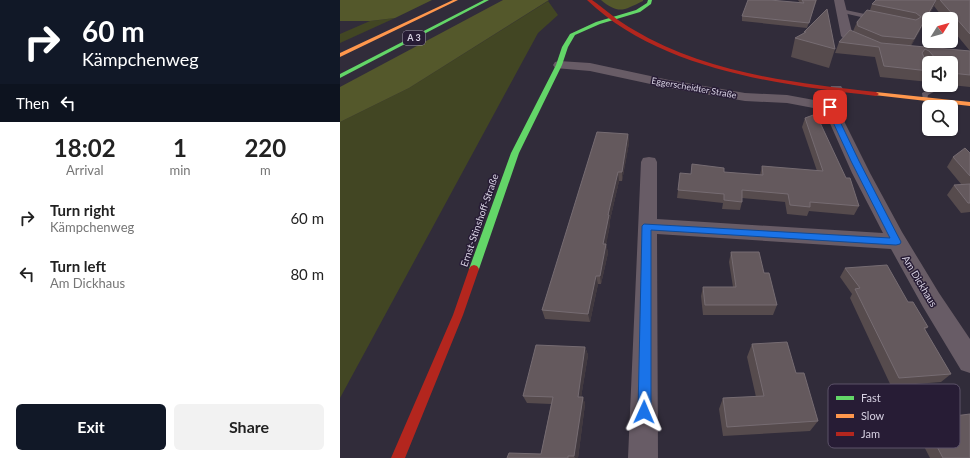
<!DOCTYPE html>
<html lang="en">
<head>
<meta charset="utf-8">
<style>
  body { margin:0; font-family:Lato,sans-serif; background:#f2f2f2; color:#222; height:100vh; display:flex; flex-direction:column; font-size:15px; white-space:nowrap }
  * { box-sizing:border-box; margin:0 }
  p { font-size:13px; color:#767676 }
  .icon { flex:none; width:22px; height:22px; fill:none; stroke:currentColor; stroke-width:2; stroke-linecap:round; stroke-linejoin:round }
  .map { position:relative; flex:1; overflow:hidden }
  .sheet { display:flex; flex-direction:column; background:#fff; width:340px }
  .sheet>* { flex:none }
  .hud { background:#111827; color:#fff; overflow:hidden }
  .needle { width:26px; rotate:53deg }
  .tools { position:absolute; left:582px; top:12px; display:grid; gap:8px }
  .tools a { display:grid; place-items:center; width:36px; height:36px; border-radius:6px; background:#fff; box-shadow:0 1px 3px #0004; font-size:20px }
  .pin { position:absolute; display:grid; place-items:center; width:34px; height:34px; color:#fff; margin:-17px; border-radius:8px; box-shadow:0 2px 6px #0006 }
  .me { position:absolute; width:44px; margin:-22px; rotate:1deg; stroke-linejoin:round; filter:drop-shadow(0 0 3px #0008) }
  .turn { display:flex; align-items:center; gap:14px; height:84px; padding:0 16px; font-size:18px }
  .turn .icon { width:52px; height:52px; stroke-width:2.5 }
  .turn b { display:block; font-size:28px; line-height:34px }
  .then { display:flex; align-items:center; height:38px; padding:0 16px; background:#0003; gap:8px; font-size:15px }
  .eta { display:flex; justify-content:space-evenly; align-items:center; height:68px; text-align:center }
  .eta b { font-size:24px; font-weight:700; line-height:28px }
  .primary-button { display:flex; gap:8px; margin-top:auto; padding:8px 16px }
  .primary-button a { flex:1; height:46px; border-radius:6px; background:#111827; color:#fff; font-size:16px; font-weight:700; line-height:46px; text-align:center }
  .primary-button a+a { background:#f2f2f2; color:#222 }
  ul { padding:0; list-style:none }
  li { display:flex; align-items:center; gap:12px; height:56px; padding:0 16px }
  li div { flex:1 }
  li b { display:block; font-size:15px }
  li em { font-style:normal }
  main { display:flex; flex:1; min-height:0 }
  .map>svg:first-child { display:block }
</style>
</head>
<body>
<main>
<section class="sheet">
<div class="hud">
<div class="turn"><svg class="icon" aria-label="right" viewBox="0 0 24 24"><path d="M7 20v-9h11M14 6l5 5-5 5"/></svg><div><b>60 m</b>Kämpchenweg</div></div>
<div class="then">Then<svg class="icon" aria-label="left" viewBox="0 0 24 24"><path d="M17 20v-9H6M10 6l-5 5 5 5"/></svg></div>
</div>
<div class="eta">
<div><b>18:02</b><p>Arrival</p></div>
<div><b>1</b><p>min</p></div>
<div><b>220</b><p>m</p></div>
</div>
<ul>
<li><svg class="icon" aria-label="right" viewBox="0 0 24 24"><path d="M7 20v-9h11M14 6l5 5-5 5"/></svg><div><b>Turn right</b><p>Kämpchenweg</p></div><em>60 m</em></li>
<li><svg class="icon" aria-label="left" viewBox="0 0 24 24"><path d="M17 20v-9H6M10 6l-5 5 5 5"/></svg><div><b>Turn left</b><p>Am Dickhaus</p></div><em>80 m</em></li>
</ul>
<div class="primary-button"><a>Exit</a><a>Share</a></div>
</section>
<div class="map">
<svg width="630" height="458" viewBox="0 0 630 458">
  <rect width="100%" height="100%" fill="#312c3a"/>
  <!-- green -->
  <path fill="#424623" d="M208,1l10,14 -20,18 -198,365v-276l69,-34z
    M55,18l-55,25v-9l30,-13z"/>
  <!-- forest -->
  <path fill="#54582b" d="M0,0h92l-37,18 -25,3h-30z
    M163,0h46l-140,88 -69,34v-35z
    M261,0h42v1c-19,9 -24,14 -42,-1z"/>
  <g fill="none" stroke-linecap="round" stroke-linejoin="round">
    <!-- lane -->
    <path fill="#685c66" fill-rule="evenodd" d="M501,9l33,7 3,2 -3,2 -35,-8v-2z
      M598,85h9l-19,10 -1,5h-4l-1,-7z"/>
    <!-- street -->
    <path fill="#685c66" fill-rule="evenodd" d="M494,0h10l9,36 -2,2h-8l-2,-2z
      M219,61l31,2 79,17 76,13 42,2 38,7 6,-16h10l2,3 -6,18 33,66 32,59 37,61 31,46v34l-9,-3 -38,-63 -32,-58 -234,-15 1,224h-30l13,-296 2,-4 6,-1 6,1 2,4v57l226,14 -31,-60 -28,-63 -37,-7 -42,-2 -76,-13 -79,-17 -35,-3 -2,-3 2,-3z"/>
    <!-- fast -->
    <path fill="#63d668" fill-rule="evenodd" d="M144,0h5l-149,78v-4z
      M308,0h4l-1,4 -11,8 -40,12 -25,11 -7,12 -6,18 -43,88 -40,116 -2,3 -3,1 -3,-1 -2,-3 42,-116 45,-88 6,-18 8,-13 26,-12 40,-12 11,-7z"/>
    <!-- slow -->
    <path fill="#ff974d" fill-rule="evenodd" d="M113,0h5l-118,57v-4z
      M536,92l94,10v4l-96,-11v-2z"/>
    <!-- jam -->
    <path fill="#b3261e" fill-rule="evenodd" d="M247,0h5c14,10 27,22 42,30 72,43 160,53 242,62l3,2 -3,2c-96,-11 -216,-26 -289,-96z
      M134,265l3,1 2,3 -16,46 -58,143h-14l62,-143 16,-46 2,-3z"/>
  </g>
  <!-- wall -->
  <path fill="#564b4d" d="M458,0h19l-10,28 -65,-7v-5l58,-13z
    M535,0h95v51l-19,-23v-9h-7l-10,-13 -23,40 59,5v36l-19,-2v-22h-22v19l-49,-5 -5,-20 -40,-4 4,-11 14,-11 4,-9 13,-12 2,-6 3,-3z
    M487,9l8,40 -6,19 -38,-11 4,-19 8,-4 1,-2z
    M465,118l54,88 -5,9 -45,-4 -2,5 -20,-2 -2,-12 -43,-4v4l-2,8 -18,-1 1,-6 -46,-5 1,-8 13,-16 33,-2 36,3 2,-9 55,5 -15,-44z
    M288,134l1,9 -7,38h-3l-9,39v4l-4,20 2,9 -7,31h-3l-8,38 -45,-3 -3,-9z
    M630,153v59l-9,1 -14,-18 7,-10 7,-1 -14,-17 6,-10z
    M391,252l33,21 13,32 -4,10h-70l-2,-19 2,-9h30l-4,-25z
    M505,268l83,59 -3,3 26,44 -10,8 -50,4 -41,-88 2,-4 -12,-17z
    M412,344l44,29 22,48 -8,10 -87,5 -4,-27 4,-11 33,-1 -9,-40z
    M245,347l3,8 -7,42h2l2,7 -7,54h-71l34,-4 10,-50 -24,-1 -4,-7z
    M583,420l47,38h-40l-16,-31z"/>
  <!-- shaded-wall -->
  <path fill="#41393f" d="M596,0l-2,6 -25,43 5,-10z
    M288,134l1,9 -7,38v-9z
    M278,172l1,9 -9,39v4l-4,22v-2l2,9 -7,31 -1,-8 3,-32 5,-29z
    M256,276l2,8 -8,38 -2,-8z
    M245,347l3,8 -8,49 -2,-7z
    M243,397l2,7 -7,54h-3l-1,-2z"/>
  <!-- building -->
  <path fill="#64595d" stroke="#766c72" d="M408,0h22l34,3 -2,-3h14l-7,23 -67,-7z
    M536,0h60l-22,39 -32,-3 -24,-10 -1,-4 10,-12 49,10 5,-3 -5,-4 -44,-9z
    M600,0h30v34z
    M487,9l8,40 -40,-11 11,-6h-2z
    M510,30l31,13 89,8v24l-19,-2v-10h-16l1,-4 -7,-8 -4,-2 -3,4 4,8 4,2h-1v8l-45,-5 -5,-19 -40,-5z
    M476,114l30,64h4l9,28 -49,-4v5l-20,-2 -2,-11 -46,-4v12l-18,-2v-6l-46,-4 2,-17 11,1 1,-10 32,4v4l39,3 -1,-9 61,5 -18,-53z
    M257,132l31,2 -6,38h-4l-10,43h1l-6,29h3l-6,32h-4l-8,38 -46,-4z
    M625,148l5,5v23l-17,-19z
    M630,184v19h-2l-14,-18z
    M391,252h28l5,21h5l8,32h-72l-2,-18h33z
    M547,265l21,37h5l15,25 -4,1 27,46 -52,4 -44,-89 5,-1 -15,-20z
    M447,342l9,31h8l14,48 -91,6 -4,-29 41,-2 -12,-52z
    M196,345l49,2 -7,50h5l-9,59h-6v2h-61l2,-5 32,1 12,-57 -30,-1z
    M630,414v44h-27l-20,-38z"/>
  <!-- route -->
  <path fill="#1a73e8" stroke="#114b97" d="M490,105l3,2 26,54 42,81 -1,2 -4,1 -245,-15v182l-2,4 -5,2 -4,-2 -2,-4 4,-186 2,-2 246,14 -39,-77 -25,-54z"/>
  <g text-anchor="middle" stroke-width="3" stroke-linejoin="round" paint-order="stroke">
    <!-- shield labels -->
    <rect fill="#271c35" stroke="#a29bae" stroke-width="1" x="63" y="31" width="22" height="14" rx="3"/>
    <g font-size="9" font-weight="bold" fill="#d7d1e2">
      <text x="74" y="41">A 3</text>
    </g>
    <!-- far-street labels -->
    <g font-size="9" fill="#d7d1e2" stroke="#271c35">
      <text transform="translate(354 88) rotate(10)" y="3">Eggerscheidter Straße</text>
    </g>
    <!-- street labels -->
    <g font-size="10" fill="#d7d1e2" stroke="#271c35">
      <text transform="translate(139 220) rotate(-71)" y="4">Ernst-Stinshoff-Straße</text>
      <text transform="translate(580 281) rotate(59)" y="4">Am Dickhaus</text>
    </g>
  </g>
  <!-- legend -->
  <rect x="488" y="384" width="132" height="64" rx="6" fill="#271c35" stroke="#5c5269" stroke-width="1"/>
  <rect x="496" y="396" width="18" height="4" fill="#63d668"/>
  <rect x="496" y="414" width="18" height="4" fill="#ff974d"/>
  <rect x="496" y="432" width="18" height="4" fill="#b3261e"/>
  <g font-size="11" fill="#d7d1e2">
    <text x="521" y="402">Fast</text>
    <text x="521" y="420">Slow</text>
    <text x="521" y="438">Jam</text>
  </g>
</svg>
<div class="tools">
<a><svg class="needle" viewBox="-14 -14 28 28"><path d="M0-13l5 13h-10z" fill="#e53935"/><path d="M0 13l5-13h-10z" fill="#767676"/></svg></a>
<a><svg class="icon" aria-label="sound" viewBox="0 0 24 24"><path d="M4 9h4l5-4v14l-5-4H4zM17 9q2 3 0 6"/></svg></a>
<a><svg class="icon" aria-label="search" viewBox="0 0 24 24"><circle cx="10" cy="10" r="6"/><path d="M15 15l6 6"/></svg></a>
</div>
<div class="pin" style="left:490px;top:107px;background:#d93025"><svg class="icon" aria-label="arrive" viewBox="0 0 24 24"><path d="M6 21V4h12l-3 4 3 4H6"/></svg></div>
<svg class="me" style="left:304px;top:412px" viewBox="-20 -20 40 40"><path d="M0-17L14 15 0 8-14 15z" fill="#1a73e8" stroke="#fff" stroke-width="4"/></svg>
</div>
</main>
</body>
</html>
